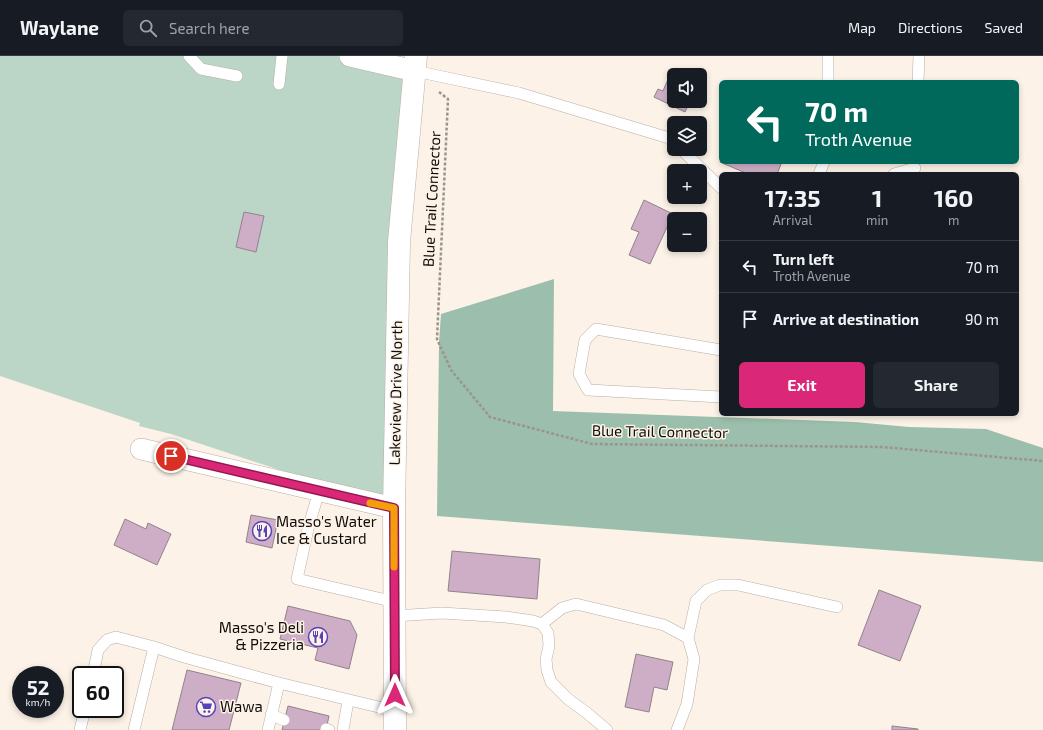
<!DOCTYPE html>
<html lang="en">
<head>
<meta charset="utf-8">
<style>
  body { margin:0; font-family:"Exo 2",sans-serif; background:#242831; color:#f1f3f6; height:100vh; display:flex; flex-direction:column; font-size:15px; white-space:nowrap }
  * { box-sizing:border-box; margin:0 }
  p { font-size:13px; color:#9ea1a6 }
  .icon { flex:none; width:22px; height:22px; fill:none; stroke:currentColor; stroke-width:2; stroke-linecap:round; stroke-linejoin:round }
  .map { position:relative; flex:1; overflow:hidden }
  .drawer { position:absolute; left:719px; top:116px; width:300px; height:244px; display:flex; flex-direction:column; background:#171b24; border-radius:6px; box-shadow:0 2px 6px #0003 }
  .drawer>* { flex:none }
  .banner { position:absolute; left:719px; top:24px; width:300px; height:84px; border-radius:6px; box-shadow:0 2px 6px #0003; background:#00695c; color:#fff; overflow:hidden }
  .controls { position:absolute; left:667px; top:12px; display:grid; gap:8px }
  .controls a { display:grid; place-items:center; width:40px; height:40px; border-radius:6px; background:#171b24; box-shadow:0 2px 6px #0003; font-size:20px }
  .speed { position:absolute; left:12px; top:610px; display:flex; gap:8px; font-size:20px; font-weight:700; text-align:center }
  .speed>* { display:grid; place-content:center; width:52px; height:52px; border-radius:50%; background:#171b24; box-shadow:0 2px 6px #0003; line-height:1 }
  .speed small { font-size:10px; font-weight:400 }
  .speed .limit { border:2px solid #111; border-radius:6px; background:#fff; color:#111 }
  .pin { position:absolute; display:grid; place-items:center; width:34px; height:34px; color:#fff; margin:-17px; border:2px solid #fff; border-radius:50%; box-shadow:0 1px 4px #0007 }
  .me { position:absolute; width:44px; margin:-22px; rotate:0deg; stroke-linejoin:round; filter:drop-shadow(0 0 3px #0008) }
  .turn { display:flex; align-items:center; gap:14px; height:84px; padding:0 20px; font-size:18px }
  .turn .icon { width:52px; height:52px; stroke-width:2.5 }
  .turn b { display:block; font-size:28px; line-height:34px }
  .eta { display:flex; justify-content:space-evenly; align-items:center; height:68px; text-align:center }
  .eta b { font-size:24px; font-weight:700; line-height:28px }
  .primary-button { display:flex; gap:8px; margin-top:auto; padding:8px 20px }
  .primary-button a { flex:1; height:46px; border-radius:6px; background:#db2777; color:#fff; font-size:16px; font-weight:700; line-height:46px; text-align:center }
  .primary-button a+a { background:#242831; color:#f1f3f6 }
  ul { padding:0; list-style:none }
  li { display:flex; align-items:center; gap:12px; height:52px; padding:0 20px; border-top:1px solid #363941 }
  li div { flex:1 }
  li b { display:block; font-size:15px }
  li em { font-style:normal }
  header { display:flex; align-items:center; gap:24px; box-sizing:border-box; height:56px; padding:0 20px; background:#171b24; border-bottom:1px solid #363941 }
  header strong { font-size:19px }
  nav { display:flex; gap:22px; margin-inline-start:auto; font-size:14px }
  .search { width:280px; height:36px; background:#242831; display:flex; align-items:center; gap:10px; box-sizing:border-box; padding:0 14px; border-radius:6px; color:#9ea1a6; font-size:15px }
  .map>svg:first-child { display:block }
</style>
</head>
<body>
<header>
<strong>Waylane</strong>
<div class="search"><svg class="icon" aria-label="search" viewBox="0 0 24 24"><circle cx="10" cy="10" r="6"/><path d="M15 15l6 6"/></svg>Search here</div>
<nav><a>Map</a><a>Directions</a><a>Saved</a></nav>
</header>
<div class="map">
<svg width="1043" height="674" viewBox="0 0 1043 674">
  <rect width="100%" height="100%" fill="#fcf2e7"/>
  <!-- green -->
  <path fill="#bbd6c7" d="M0,0h350l65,15 -21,437 -223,-74 -32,-8 1,-3 -140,-47z"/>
  <!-- forest -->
  <path fill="#9bbfac" d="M554,223l-1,132 302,11 54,5 77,2 57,19v114l-606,-46 2,-174 2,-28z"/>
  <!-- building -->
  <path fill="#ceaec6" stroke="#8f838c" d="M671,16l6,3h-3v26h16l-5,11 -31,-15 4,-8 5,2z
    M721,104v2h61l-5,12h-29l-28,-12z
    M644,144l29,14 -23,50 -21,-9 10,-23 -8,-3z
    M244,156l20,4 -8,36 -20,-5z
    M251,459l27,5 -6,28 -26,-6z
    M125,463l21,10 2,-6 23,11 -14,31 -43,-20z
    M452,495l88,8 -3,40 -89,-8z
    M879,534l42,16 -21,55 -42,-16z
    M288,550l62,15 7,14 -8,34 -34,-9 3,-12 -38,-9z
    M636,598l37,8 -6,28 -13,-3 -5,25 -24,-5z
    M187,614l54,13 -12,47h-57z
    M288,650l41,10 -3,14h-44z
    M892,670l26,3v1h-26z"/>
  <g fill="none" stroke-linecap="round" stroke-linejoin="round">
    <!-- service casing -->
    <g stroke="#b8afa4" stroke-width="12">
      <path id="service" d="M189,0l12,13 36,7
        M828,0v26
        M415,15l104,22 150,45 5,5
        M918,26l1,-26
        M279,28l3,-28
        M681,93l40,39
        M819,118l5,-12
        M894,118l21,-6
        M721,294l-125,-21 -11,11 -6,34 9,16 133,7
        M319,435l-11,38 -11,50 98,23
        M394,560l48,-3 64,4 27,4 9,3 6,9 1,13 -3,13 1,11 4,12 17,17 19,14 20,17
        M542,568l20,-16 14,-4 88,21 24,13 6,21 -7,45 -10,26
        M688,582l8,-37 11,-11 13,-5h18l99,22
        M93,619l5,-25 9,-10 9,-3 38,10 30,10 95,26 116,28
        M271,659l13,5
        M326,673l3,1
        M80,674l5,-21
        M134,674l20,-83
        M268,674l11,-47
        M343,674l5,-29"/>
    </g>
    <!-- minor casing -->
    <g stroke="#b8afa4" stroke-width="22">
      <path id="minor" d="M350,0l65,15
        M141,393l253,59"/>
    </g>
    <!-- primary casing -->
    <g stroke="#b8afa4" stroke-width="23">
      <path id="primary" d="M395,674l-1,-222 5,-266 17,-186"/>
    </g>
    <!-- path -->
    <path stroke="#9b948c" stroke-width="2.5" stroke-dasharray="3 2" stroke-linecap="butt" d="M439,36l9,7 -11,240 14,31 39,47 102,27 290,3 161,14"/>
    <!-- service -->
    <use href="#service" stroke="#fff" stroke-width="11"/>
    <!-- minor -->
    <use href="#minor" stroke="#fff" stroke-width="21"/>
    <!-- primary -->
    <use href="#primary" stroke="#fff" stroke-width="22"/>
  </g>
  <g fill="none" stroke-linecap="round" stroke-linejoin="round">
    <!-- route casing -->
    <g stroke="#8e194d" stroke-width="10">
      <path id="route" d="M171,400l223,52 1,187"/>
    </g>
    <!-- route -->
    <use href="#route" stroke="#db2777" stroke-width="7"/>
    <!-- slow -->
    <path stroke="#f59e0b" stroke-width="7" d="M370,447l24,5v59"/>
  </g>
  <!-- icons -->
  <defs>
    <g id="restaurant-ring" transform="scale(1)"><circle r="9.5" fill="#fcf2e7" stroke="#5742ba" stroke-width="1.5"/><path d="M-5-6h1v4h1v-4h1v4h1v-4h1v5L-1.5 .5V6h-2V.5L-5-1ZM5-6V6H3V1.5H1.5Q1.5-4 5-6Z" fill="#5742ba"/></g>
    <g id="supermarket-ring" transform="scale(1)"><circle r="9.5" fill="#fcf2e7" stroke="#5742ba" stroke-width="1.5"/><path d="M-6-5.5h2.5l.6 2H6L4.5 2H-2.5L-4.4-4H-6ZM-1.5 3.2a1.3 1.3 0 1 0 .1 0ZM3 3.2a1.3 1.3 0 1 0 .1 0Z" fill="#5742ba"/></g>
  </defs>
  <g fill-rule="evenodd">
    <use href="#restaurant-ring" x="262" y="475"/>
    <use href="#restaurant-ring" x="318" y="581"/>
    <use href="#supermarket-ring" x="206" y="651"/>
  </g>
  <g text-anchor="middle" stroke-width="3" stroke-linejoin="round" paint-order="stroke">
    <!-- street labels -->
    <g font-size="15" fill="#100d09" stroke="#fcf2e7">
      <text transform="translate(432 143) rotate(-87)" y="5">Blue Trail Connector</text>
      <text transform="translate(396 337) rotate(-89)" y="5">Lakeview Drive North</text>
      <text transform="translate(660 376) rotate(1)" y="5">Blue Trail Connector</text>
    </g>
    <!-- poi labels -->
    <g font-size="15" fill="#100d09" stroke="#fcf2e7" text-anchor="start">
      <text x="276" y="471">Masso's Water<tspan x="276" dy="17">Ice &amp; Custard</tspan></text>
      <text x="304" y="577" text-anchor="end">Masso's Deli<tspan x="304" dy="17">&amp; Pizzeria</tspan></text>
      <text x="220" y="656">Wawa</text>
    </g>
  </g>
</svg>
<div class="controls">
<a><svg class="icon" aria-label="sound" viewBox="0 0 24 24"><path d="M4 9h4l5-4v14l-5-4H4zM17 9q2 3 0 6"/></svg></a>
<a><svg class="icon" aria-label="layers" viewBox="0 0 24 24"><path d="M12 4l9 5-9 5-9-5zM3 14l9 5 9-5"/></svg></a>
<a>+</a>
<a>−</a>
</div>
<div class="speed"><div>52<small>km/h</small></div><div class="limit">60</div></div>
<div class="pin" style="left:171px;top:400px;background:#d93025"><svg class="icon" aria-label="arrive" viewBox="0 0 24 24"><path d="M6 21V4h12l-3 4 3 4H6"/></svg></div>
<svg class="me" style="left:395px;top:639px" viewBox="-20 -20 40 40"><path d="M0-17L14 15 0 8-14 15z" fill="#db2777" stroke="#fff" stroke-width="4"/></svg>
<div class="banner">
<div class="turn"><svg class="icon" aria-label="left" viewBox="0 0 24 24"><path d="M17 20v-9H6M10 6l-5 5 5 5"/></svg><div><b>70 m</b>Troth Avenue</div></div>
</div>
<section class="drawer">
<div class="eta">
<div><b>17:35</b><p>Arrival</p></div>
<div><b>1</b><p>min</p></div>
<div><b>160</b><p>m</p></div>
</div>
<ul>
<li><svg class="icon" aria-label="left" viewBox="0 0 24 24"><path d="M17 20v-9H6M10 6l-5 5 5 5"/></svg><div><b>Turn left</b><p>Troth Avenue</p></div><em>70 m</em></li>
<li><svg class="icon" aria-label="arrive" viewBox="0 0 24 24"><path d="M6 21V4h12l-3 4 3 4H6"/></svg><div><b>Arrive at destination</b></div><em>90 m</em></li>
</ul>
<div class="primary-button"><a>Exit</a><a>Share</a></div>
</section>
</div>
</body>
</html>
